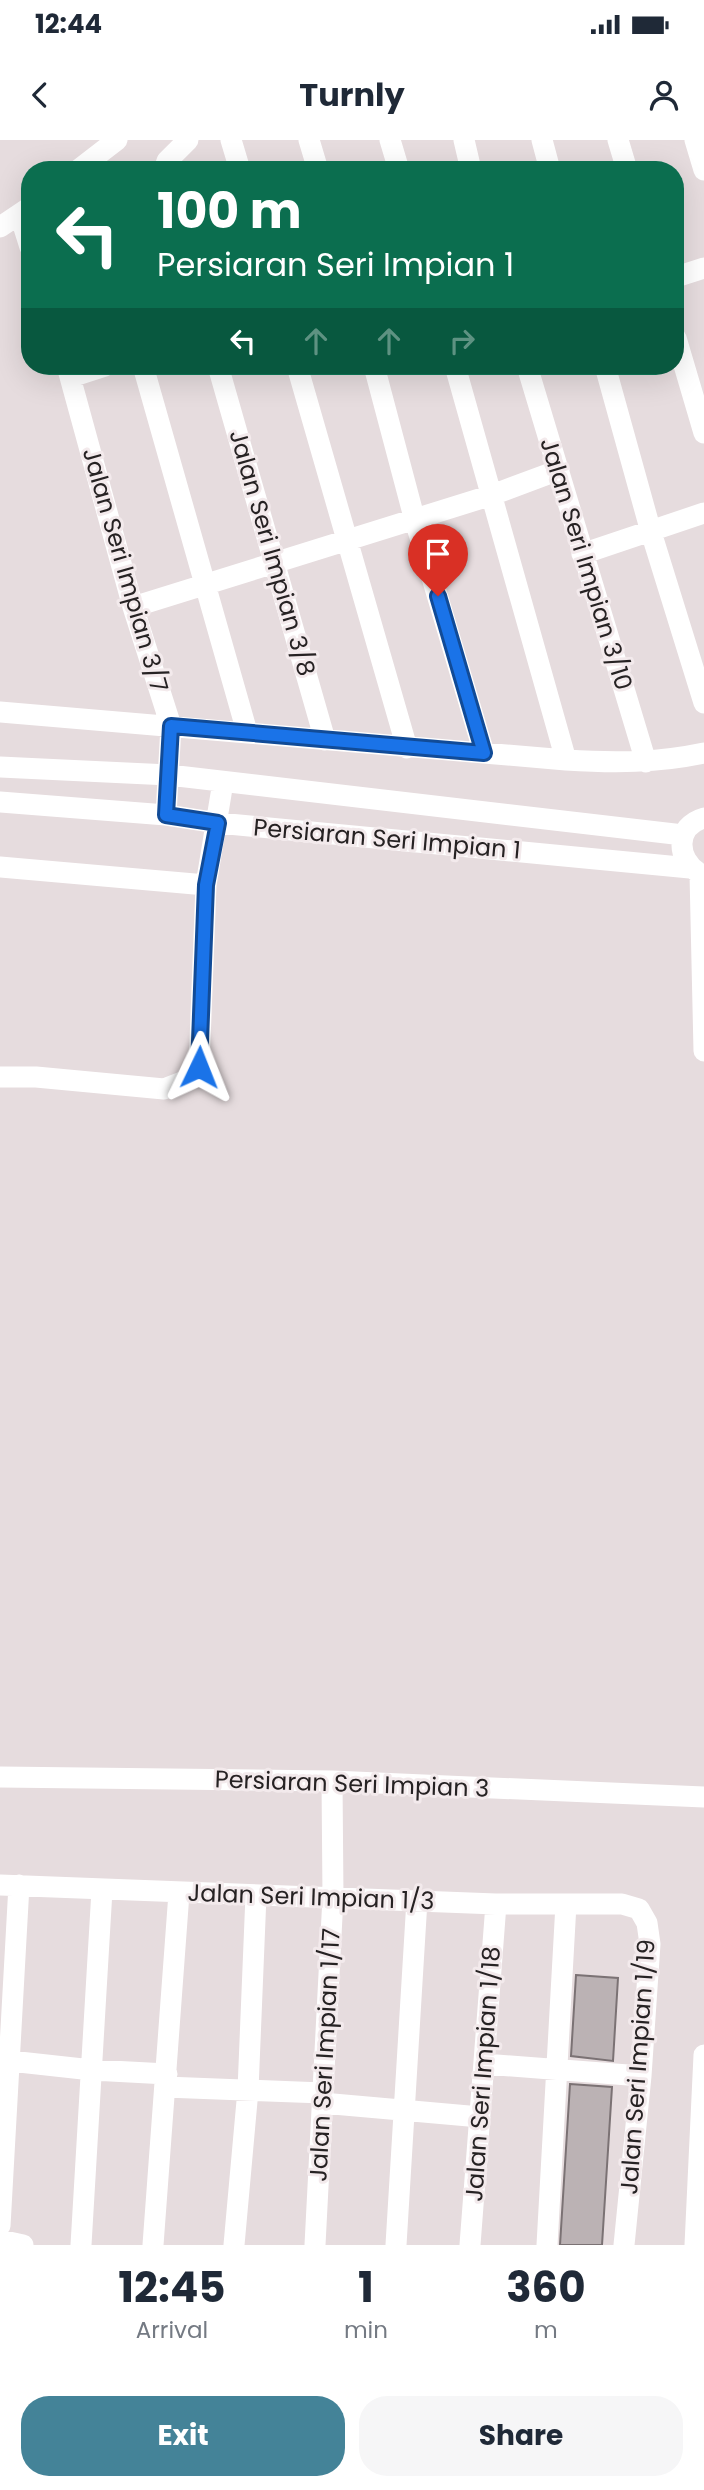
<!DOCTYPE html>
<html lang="en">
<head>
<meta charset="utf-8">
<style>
  body { margin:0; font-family:Poppins,sans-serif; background:#f6f6f7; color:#1f2937; height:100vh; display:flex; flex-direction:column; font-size:26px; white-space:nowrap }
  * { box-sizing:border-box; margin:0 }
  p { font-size:23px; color:#747a83 }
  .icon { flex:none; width:38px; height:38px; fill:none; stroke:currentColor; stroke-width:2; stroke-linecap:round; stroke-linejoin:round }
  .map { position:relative; height:2105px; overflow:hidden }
  .side { display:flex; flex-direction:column; background:#fff; flex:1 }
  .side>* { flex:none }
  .banner { position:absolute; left:21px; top:21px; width:663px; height:214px; border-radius:28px; box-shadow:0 7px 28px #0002; background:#0b6e4f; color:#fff; overflow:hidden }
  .pin { position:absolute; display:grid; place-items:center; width:60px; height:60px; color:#fff; margin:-72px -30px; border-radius:50% 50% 50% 0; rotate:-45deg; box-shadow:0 0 7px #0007 }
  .pin .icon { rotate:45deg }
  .me { position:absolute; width:77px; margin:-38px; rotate:2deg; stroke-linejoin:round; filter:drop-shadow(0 0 5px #0008) }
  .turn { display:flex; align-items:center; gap:24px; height:147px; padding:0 21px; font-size:32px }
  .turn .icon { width:91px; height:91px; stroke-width:2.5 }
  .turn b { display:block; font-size:49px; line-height:60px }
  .lanes { display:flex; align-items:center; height:66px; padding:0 21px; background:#0003; justify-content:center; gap:35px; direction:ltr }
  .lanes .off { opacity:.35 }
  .eta { display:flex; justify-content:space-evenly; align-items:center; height:119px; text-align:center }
  .eta b { font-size:42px; font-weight:700; line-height:49px }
  .button { display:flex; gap:14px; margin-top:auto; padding:14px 21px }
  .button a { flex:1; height:80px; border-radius:28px; background:#448398; color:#fff; font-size:28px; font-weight:700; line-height:80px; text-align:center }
  .button a+a { background:#f6f6f7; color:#1f2937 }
  .status { display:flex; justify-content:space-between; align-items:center; height:49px; padding:0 35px; background:#fff; direction:ltr }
  .status svg { height:19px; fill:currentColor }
  header { display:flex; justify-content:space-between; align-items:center; height:91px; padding:0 21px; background:#fff; font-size:32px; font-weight:700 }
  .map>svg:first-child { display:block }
</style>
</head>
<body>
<div class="status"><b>12:44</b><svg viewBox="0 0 49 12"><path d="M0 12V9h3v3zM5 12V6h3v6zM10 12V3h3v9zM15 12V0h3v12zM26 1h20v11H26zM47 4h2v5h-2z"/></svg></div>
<header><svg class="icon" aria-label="back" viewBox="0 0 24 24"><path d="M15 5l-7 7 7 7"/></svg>Turnly<svg class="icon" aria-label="person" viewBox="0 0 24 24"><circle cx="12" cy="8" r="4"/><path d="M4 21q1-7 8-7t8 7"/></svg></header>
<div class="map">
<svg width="704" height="2105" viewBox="0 0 704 2105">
  <rect width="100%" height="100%" fill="#e6dcde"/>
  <!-- building -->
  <path fill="#bbb2b4" stroke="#7b7274" stroke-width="2" d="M576,1835l42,3 -5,83 -42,-5z
    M570,1944l42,3 -10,158h-42z"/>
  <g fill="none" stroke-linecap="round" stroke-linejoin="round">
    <!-- minor -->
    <path stroke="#fff" stroke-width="21" d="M231,0l9,30
      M309,0l9,30
      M390,0l9,30
      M464,0l7,30
      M542,0l8,30
      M618,0l9,30
      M695,0l9,30
      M78,30l39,-30
      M164,30l3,-9 21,-21
      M20,75l10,32
      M0,87l30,-20
      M676,137l28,-9
      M676,198l28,95
      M67,226l66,241 38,119 -5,89
      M143,226l104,366
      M218,226l107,374
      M297,226l110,382
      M374,226l40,151 70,236
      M455,226l111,394
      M527,226l119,396
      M605,226l46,166 53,171
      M71,237l34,-11
      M582,414l122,-41
      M133,467l359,-112 67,-25
      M0,572l566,48c48,3 91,3 138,-7
      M0,627l169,8 514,60
      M0,662l166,13 52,8 472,45
      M0,727l206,18
      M699,733c-23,-14 -24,-47 5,-55
      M700,734l4,177
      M0,937h36l128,12 28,-11 7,-11 7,-182 17,-103
      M0,1637l332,4 372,16
      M0,1745l496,19h126l17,5 8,14 3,21 -9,132 -17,169
      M10,1921l82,9 75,4
      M484,1924l157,12
      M165,1947l158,6
      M322,1963l158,14
      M0,2086l19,-341
      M0,2100l23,5
      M81,2105l21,-355
      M153,2105l26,-352
      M234,2105l14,-155 8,-195
      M315,2105l18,-348 -1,-116
      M396,2105l21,-345
      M470,2105l26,-341
      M547,2105l19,-341
      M695,2105l9,-190"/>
  </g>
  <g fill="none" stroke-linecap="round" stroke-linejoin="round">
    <!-- route casing -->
    <g stroke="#114b97" stroke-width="18">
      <path id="route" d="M199,927l7,-182 12,-62 -52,-8 5,-89 313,27 -46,-157"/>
    </g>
    <!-- route -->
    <use href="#route" stroke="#1a73e8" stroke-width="12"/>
  </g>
  <g text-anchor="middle" stroke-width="6" stroke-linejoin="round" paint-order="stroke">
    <!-- street labels -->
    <g font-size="24" fill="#262223" stroke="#f3eaec">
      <text transform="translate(272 413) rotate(74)" y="8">Jalan Seri Impian 3/8</text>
      <text transform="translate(586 424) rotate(73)" y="8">Jalan Seri Impian 3/10</text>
      <text transform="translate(125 430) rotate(74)" y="8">Jalan Seri Impian 3/7</text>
      <text transform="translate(387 699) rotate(5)" y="8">Persiaran Seri Impian 1</text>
      <text transform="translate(352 1644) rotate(2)" y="8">Persiaran Seri Impian 3</text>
      <text transform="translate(311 1757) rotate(2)" y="8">Jalan Seri Impian 1/3</text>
      <text transform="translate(325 1915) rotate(-87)" y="8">Jalan Seri Impian 1/17</text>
      <text transform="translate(638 1927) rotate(-86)" y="8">Jalan Seri Impian 1/19</text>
      <text transform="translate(483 1934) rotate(-86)" y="8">Jalan Seri Impian 1/18</text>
    </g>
  </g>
</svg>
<div class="pin" style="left:438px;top:456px;background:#d93025"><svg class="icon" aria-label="arrive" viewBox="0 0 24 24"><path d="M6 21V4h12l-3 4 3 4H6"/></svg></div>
<svg class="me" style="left:199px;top:927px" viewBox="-20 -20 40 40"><path d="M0-17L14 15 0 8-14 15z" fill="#1a73e8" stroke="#fff" stroke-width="4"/></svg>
<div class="banner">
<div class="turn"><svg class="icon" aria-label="left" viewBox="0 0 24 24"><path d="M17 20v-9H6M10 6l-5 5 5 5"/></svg><div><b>100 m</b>Persiaran Seri Impian 1</div></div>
<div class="lanes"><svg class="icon" aria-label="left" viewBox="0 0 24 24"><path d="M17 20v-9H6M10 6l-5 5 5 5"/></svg><svg class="icon off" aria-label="ahead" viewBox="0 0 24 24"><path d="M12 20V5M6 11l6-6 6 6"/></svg><svg class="icon off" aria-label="ahead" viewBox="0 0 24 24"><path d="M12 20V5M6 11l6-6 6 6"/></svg><svg class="icon off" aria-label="right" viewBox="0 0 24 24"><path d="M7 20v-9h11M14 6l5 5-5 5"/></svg></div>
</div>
</div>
<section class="side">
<div class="eta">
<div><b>12:45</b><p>Arrival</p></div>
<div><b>1</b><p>min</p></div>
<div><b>360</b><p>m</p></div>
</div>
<div class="button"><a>Exit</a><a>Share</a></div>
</section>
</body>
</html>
